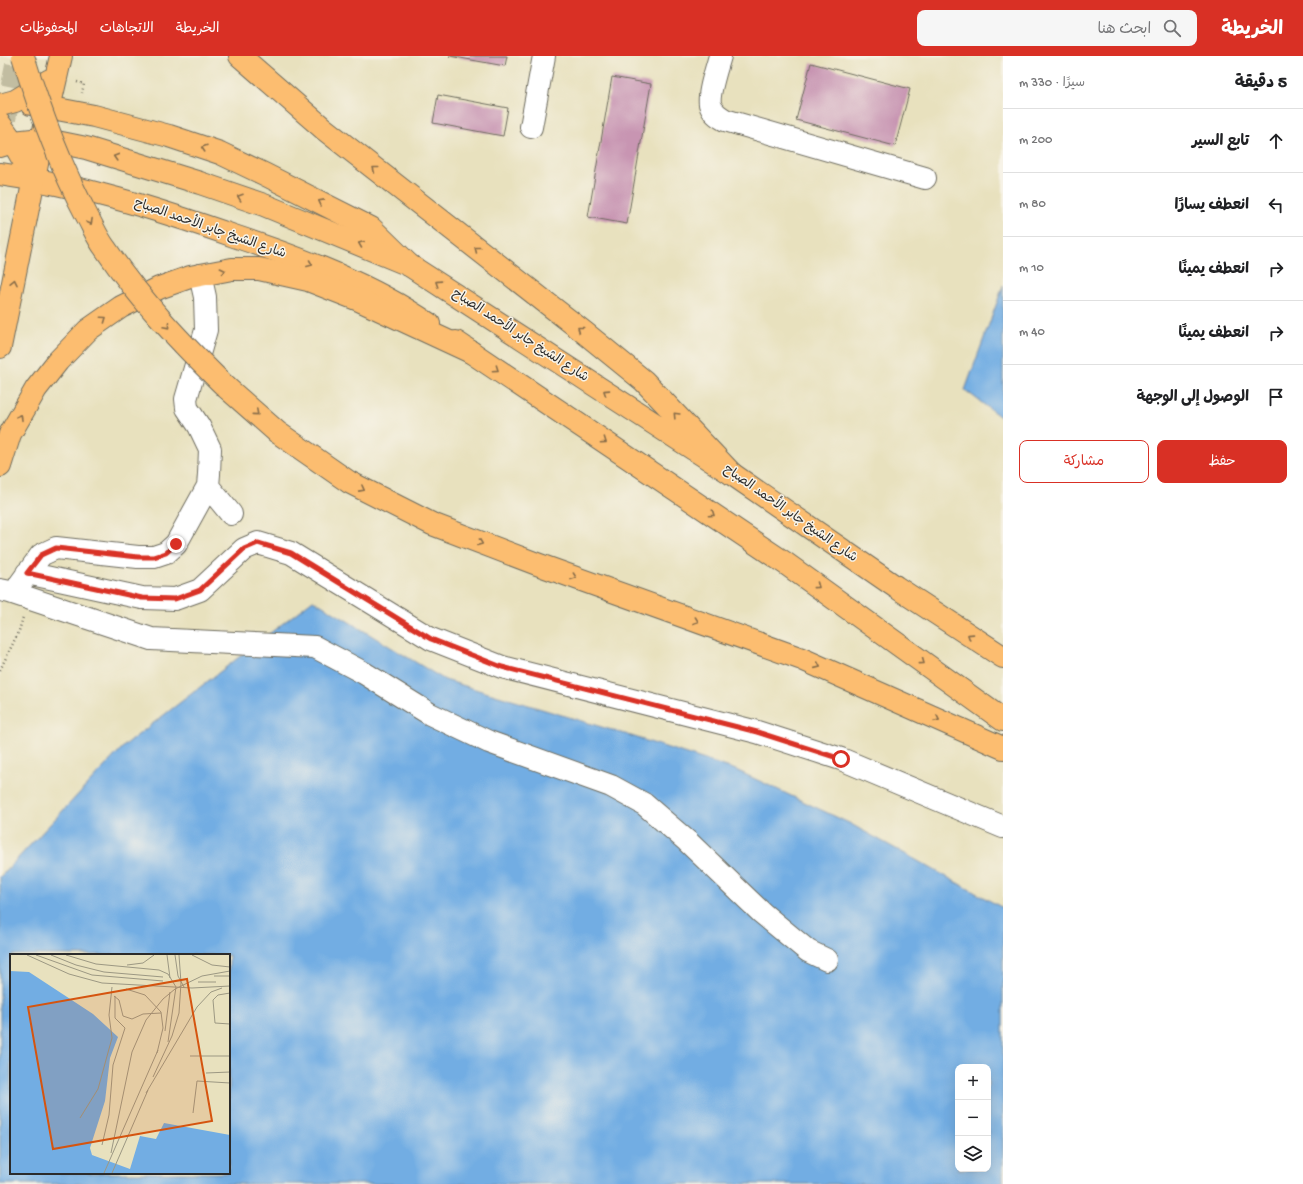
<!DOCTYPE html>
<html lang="ar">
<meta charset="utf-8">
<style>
:root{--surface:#fff;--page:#f6f6f6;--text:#202124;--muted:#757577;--line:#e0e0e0;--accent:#d93025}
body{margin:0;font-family:"Gochi Hand","Playpen Sans Arabic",sans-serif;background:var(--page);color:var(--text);direction:rtl}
.controls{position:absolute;right:12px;bottom:12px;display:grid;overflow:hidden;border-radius:8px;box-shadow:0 4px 16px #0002}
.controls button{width:36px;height:36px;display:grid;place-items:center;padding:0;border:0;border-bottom:1px solid var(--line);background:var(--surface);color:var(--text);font:20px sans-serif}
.stop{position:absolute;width:12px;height:12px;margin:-9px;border:3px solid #d93025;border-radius:50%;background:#fff}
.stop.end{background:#d93025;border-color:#fff;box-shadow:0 1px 4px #0008}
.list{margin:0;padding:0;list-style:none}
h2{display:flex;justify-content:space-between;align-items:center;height:52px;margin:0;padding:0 16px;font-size:17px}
h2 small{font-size:13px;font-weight:400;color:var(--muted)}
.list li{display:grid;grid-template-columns:26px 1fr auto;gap:12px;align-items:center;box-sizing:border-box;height:64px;padding:0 16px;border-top:1px solid var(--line)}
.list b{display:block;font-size:15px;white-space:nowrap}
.list em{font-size:13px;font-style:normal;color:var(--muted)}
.actions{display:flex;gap:8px;padding:12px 16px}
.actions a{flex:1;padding:9px 0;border:1px solid var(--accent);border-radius:8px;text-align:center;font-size:14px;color:var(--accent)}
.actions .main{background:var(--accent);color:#fff}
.icon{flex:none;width:22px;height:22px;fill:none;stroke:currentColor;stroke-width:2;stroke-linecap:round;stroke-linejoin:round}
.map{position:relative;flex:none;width:1003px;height:1128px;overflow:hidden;direction:ltr}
header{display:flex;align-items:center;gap:24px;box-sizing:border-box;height:56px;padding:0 20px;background:var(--accent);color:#fff}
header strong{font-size:19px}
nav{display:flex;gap:22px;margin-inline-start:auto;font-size:14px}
.search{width:280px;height:36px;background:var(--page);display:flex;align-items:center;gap:10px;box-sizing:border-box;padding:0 14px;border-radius:8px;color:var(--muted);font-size:15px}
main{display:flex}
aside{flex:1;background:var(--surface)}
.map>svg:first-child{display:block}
.water{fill:#72ade3;stroke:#4e6c87;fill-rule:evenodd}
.building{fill:#c895b2}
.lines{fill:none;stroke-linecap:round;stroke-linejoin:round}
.highway-tunnel{stroke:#c2bda1;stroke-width:22;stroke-dasharray:22 11;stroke-linecap:butt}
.minor-casing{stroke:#6d6b5e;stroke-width:24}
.major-casing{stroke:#6d6b5e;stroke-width:24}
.highway-casing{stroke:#6d6b5e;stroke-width:24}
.path{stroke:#6d6b5e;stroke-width:2.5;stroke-dasharray:1 3;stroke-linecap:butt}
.minor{stroke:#fff;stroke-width:22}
.major{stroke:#fcbd6f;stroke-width:22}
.highway{stroke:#fcbd6f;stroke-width:22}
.highway-bridge-casing{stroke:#6d6b5e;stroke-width:24;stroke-linecap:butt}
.highway-bridge{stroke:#fcbd6f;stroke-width:22}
.oneway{stroke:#896d4a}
.route{stroke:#d93025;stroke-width:5}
.labels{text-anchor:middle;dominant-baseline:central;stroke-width:3;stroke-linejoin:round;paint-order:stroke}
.street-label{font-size:13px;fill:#2b2b2b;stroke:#f7f3e8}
.inset-road{fill:none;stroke:#9c9883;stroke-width:1}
.view{fill:#d5540f;fill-opacity:0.15;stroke:#d5540f;stroke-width:2}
.inset-edge{fill:none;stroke:#2b2b2b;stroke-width:2}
</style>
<header>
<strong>الخريطة</strong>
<div class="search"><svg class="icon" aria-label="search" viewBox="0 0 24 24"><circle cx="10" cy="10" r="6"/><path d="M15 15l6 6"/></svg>ابحث هنا</div>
<nav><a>الخريطة</a><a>الاتجاهات</a><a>المحفوظات</a></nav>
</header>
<main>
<aside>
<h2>5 دقيقة<small>سيرًا · 330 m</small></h2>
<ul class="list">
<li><svg class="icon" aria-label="ahead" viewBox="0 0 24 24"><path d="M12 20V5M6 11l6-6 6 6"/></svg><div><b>تابع السير</b></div><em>200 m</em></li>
<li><svg class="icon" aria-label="left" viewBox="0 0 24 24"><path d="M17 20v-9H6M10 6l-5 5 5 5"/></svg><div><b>انعطف يسارًا</b></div><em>80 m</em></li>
<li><svg class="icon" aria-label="right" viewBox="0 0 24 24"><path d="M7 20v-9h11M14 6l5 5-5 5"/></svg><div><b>انعطف يمينًا</b></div><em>10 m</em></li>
<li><svg class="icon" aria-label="right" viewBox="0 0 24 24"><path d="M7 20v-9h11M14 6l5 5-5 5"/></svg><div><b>انعطف يمينًا</b></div><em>40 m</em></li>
<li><svg class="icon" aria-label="arrive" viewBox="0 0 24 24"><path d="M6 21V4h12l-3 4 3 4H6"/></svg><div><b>الوصول إلى الوجهة</b></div></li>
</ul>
<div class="actions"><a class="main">حفظ</a><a>مشاركة</a></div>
</aside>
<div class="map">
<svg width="1003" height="1128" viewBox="0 0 1003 1128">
<rect width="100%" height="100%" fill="#f7f3e8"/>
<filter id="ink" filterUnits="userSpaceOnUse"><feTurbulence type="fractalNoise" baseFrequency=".025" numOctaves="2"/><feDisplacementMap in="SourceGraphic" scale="8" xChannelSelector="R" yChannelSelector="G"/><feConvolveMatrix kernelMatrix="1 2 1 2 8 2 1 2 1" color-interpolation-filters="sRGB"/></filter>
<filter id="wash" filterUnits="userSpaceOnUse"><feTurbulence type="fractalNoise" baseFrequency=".012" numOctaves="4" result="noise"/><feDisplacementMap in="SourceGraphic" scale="16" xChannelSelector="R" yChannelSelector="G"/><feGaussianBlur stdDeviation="0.9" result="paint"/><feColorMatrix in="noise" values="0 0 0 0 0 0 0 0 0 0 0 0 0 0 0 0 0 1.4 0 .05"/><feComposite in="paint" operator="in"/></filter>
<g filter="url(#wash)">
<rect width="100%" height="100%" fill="#e8e1be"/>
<path class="water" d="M1003 230V363L965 334Z
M313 544 445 624 625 678 736 714 849 767 1003 852V1128H0V821L125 689ZM11 899H229V1117H11ZM958 1011H988V1113H958Z"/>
<g id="blocks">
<path class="building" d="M449 0H507L505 10Z
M811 7 910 33 895 90 796 64Z
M612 21 651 28 627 168 588 161Z
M438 39 508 52 503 80 433 67Z"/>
</g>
</g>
<g filter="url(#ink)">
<use href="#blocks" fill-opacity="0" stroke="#6d6b5e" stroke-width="1"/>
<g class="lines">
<path class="highway-tunnel" d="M5 63 18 0"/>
<defs>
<path id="minor" d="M720 0C717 11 708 37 710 48 712 56 718 60 725 64L925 122
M531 71 544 0
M208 430 231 458
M27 517 142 542 175 543 200 534 244 493 258 487 291 497 431 583 502 611 757 676 841 703 1003 771
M20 528 41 499 56 492 138 501H154L166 497 176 488 208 430 209 418 210 393 199 370 187 352 186 343 206 274 205 241 200 219
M0 534 10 536 151 583 315 591 364 617 430 658 489 686 611 730 644 748 687 785 762 857 808 895 827 904"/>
<path id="major" d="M31 48 94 60 169 80 220 97 264 118 371 172 409 209 732 418 896 531 1003 601
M0 118C80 129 157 153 234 180 300 202 371 228 429 268
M456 286 785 507 1003 664"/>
<path id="highway" d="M240 0 324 73 585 277 644 325 732 418
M0 49 15 45 50 24
M0 68 13 86 34 123
M0 90 13 86 42 83 86 92 200 127 264 149 409 209
M0 291 42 83 61 0
M227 332 277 376 349 426 432 468 537 508 802 603 1003 692
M0 410 10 378 36 333 58 305 88 274 121 251 159 232 190 221 232 213H259L308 224 359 244 471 296"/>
</defs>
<use href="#minor" class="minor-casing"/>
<use href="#major" class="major-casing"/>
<use href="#highway" class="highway-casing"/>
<path class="path" d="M77 26 84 28 82 37
M0 614 19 575 23 561"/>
<use href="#minor" class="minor"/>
<use href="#major" class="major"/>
<use href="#highway" class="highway"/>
<defs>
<path id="highway-bridge" d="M23 0C40 56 60 109 87 160 93 171 98 183 105 192 140 244 182 288 227 332"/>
</defs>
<use href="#highway-bridge" class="highway-bridge-casing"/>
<use href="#highway-bridge" class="highway-bridge"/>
</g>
<defs><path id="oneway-chevron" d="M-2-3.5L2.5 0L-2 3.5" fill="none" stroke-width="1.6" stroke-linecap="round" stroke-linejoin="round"/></defs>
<g class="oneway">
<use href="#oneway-chevron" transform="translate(204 92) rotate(-162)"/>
<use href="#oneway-chevron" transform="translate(116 101) rotate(-163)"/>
<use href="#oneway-chevron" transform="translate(375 113) rotate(-142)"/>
<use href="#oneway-chevron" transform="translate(240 141) rotate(-161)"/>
<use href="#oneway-chevron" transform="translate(321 146) rotate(-152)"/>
<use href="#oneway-chevron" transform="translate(90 166) rotate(62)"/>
<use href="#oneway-chevron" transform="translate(361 188) rotate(-158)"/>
<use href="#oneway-chevron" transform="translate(477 193) rotate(-142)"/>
<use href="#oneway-chevron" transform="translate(310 208) rotate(22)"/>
<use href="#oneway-chevron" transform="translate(223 215) rotate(-12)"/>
<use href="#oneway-chevron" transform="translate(14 226) rotate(-78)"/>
<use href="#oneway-chevron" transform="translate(438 227) rotate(-147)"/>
<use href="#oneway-chevron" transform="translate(104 263) rotate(-35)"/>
<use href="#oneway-chevron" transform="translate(167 270) rotate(49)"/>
<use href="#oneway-chevron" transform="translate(580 273) rotate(-142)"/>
<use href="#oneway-chevron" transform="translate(496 313) rotate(34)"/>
<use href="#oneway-chevron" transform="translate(606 336) rotate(-147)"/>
<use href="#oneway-chevron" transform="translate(256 357) rotate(41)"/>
<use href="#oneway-chevron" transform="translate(676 359) rotate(-134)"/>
<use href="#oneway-chevron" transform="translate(20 361) rotate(-60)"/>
<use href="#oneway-chevron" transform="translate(604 385) rotate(34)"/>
<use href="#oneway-chevron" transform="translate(362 433) rotate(28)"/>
<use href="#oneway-chevron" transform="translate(712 458) rotate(34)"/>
<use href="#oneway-chevron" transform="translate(480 487) rotate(21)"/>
<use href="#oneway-chevron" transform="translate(574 521) rotate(20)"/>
<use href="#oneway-chevron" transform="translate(817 530) rotate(36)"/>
<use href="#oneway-chevron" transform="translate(696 565) rotate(20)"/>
<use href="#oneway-chevron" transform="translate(970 580) rotate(-147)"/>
<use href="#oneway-chevron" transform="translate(922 606) rotate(36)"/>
<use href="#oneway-chevron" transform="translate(818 610) rotate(24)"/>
<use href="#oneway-chevron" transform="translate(937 663) rotate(24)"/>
</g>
</g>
<g class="lines" filter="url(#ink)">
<path class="route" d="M176 488 166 497 154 501H138L56 492 41 499 27 517 142 542 175 543 200 534 244 493 258 487 291 497 431 583 502 611 757 676 841 703"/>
</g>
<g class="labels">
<g class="street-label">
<text transform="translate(210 173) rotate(19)">شارع الشيخ جابر الأحمد الصباح</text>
<text transform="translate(520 280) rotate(33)">شارع الشيخ جابر الأحمد الصباح</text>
<text transform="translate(790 458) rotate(35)">شارع الشيخ جابر الأحمد الصباح</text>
</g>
</g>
<g transform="translate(10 898)">
<rect width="220" height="220" fill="#e8e1be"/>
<path d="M0 17 19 18 83 60 108 83 100 104 95 147 80 194 82 201 120 215 130 182 146 185 154 169 220 181V219H0Z" fill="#72ade3"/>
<path class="inset-road" d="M17 1 59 20 92 29 182 34 220 32M26 1 82 21 153 27M41 1 66 11 94 18 153 23M56 1 86 10 149 16 158 20 166 33 158 88M157 1 160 24M165 1 168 22 174 33M182 1 202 11 220 13M117 11 133 9 144 1M204 22H220M188 28H206M116 35 135 41 151 58 153 74 147 99M220 39 208 41 203 46 205 69 220 70M104 42 109 46 113 62 122 65 133 60 151 59M155 77 160 38M180 102H220M196 119 220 118M143 123 162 82 169 59 171 29 169 1M136 139 187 53 201 38 212 34M183 159 187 127 220 129M70 164 88 135 102 84 99 61 102 33M92 191 99 161 103 111 115 74 105 64V42M101 199 122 98 136 66 153 45 165 35 192 22 220 17M94 219 148 96M102 219 138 136"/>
<path class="view" d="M177 25 202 167 43 195 18 53Z"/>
<rect width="220" height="220" class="inset-edge"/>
</g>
</svg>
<div class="controls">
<button>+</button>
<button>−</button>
<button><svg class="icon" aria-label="layers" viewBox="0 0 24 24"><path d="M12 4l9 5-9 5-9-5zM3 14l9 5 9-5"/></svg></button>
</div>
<div class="stop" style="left:841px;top:703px"></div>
<div class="stop end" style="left:176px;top:488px"></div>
</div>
</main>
